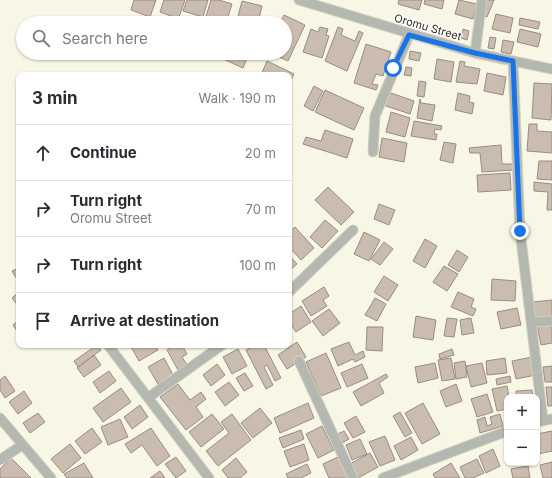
<!DOCTYPE html>
<meta charset="utf-8">
<style>
:root{--surface:#fff;--page:#f2f2f3;--text:#2b2b33;--muted:#7c7c81;--line:#e1e1e2}
body{margin:0;font-family:Inter,sans-serif;background:var(--page);color:var(--text)}
.controls{position:absolute;right:12px;bottom:12px;display:grid;overflow:hidden;border-radius:8px;box-shadow:0 1px 3px #0004}
.controls button{width:36px;height:36px;display:grid;place-items:center;padding:0;border:0;border-bottom:1px solid var(--line);background:var(--surface);color:var(--text);font:20px sans-serif}
.stop{position:absolute;width:12px;height:12px;margin:-9px;border:3px solid #1a73e8;border-radius:50%;background:#fff}
.stop.end{background:#1a73e8;border-color:#fff;box-shadow:0 1px 4px #0008}
.list{margin:0;padding:0;list-style:none}
h2{display:flex;justify-content:space-between;align-items:center;height:52px;margin:0;padding:0 16px;font-size:17px}
h2 small{font-size:13px;font-weight:400;color:var(--muted)}
.list li{display:grid;grid-template-columns:26px 1fr auto;gap:12px;align-items:center;box-sizing:border-box;height:56px;padding:0 16px;border-top:1px solid var(--line)}
.list b{display:block;font-size:15px;white-space:nowrap}
.list p{margin:0;font-size:13px;white-space:nowrap;color:var(--muted)}
.list em{font-size:13px;font-style:normal;color:var(--muted)}
.icon{flex:none;width:22px;height:22px;fill:none;stroke:currentColor;stroke-width:2;stroke-linecap:round;stroke-linejoin:round}
.map{position:relative;flex:none;width:552px;height:478px;overflow:hidden}
.search{position:absolute;background:var(--surface);box-shadow:0 1px 3px #0004;left:16px;top:16px;width:276px;height:44px;display:flex;align-items:center;gap:10px;box-sizing:border-box;padding:0 14px;border-radius:22px;color:var(--muted);font-size:15px}
.panel{position:absolute;background:var(--surface);box-shadow:0 1px 3px #0004;left:16px;top:72px;width:276px;height:276px;border-radius:8px}
.map>svg:first-child{display:block}
.building{fill:#cabdaf;stroke:#998d80}
.lines{fill:none;stroke-linecap:round;stroke-linejoin:round}
.minor-casing{stroke:#d3d1c1;stroke-width:11}
.minor{stroke:#b4b8b1;stroke-width:9}
.route{stroke:#1a73e8;stroke-width:5}
.labels{text-anchor:middle;dominant-baseline:central;stroke-width:3;stroke-linejoin:round;paint-order:stroke}
.street-label{font-size:11px;fill:#2b2b24;stroke:#fff}
</style>
<div class="map">
<svg width="552" height="478" viewBox="0 0 552 478">
<rect width="100%" height="100%" fill="#f8f6e4"/>
<path class="building" d="M134 0H156L150 17 131 10Z
M164 0H185L177 23H172L174 17 160 12Z
M187 0H208L203 17 183 11Z
M211 0H219L232 4 226 23H204Z
M399 0H422L419 10 398 4Z
M425 0H444L442 9 424 4Z
M459 0 477 4 473 19 455 14Z
M486 0H494L487 17 480 14Z
M242 1 262 6 258 23 237 20Z
M496 14 513 18 510 33 492 29Z
M284 15 305 25 288 61 270 53H285V23H280Z
M520 18 540 22 538 29 519 25Z
M320 27 328 29 326 35 329 36 322 58 303 52 311 29 318 32Z
M338 27 343 29 341 35 355 41 359 31 363 33 347 71 325 61Z
M463 29 469 31 467 40 461 38Z
M520 29 541 34 538 47 517 42Z
M490 37 496 38 494 49 488 48Z
M503 40 514 42 511 54 501 52Z
M366 44 391 52 383 76 376 74 372 84 378 85 376 90 354 83Z
M410 51 421 53 419 61 409 59Z
M220 53H249L243 68 219 57Z
M437 59 454 62 451 82 434 79Z
M267 61 294 74 289 85V75H261Z
M460 61 465 62 464 66 480 69 477 84 456 82Z
M406 67 412 68 411 76 404 75Z
M487 73 506 77 503 95 484 91Z
M419 81 426 82 424 97 417 96Z
M534 83 552 84 551 120 532 118Z
M314 86 323 91 313 111 304 106Z
M325 90 364 108 354 130 315 112Z
M388 92 414 101 410 114 383 105Z
M458 93 470 96 469 102 474 103 472 114 455 110Z
M420 99 421 103 435 105 432 121 417 118Z
M391 112 410 118 405 137 386 132Z
M414 121 442 126 441 130 435 129 434 134H437L436 140 411 136Z
M529 124H537V131L552 132V153L527 151Z
M325 130 353 139 347 158 303 144 306 137 321 141Z
M382 138 407 143 404 162 379 157Z
M444 142 456 144 453 163 440 160Z
M501 145 502 164H514V170L482 172 480 153H470L469 148Z
M539 161H552V180L537 179Z
M510 173 511 190 478 192 477 175Z
M534 182 552 184V210H547L548 192 534 191Z
M328 187 354 212 341 225 315 200Z
M379 204 395 210 389 225 374 219Z
M325 220 338 231 322 248 310 237Z
M295 227 314 248 301 260 289 247V232Z
M364 232 380 240 369 261 354 254Z
M425 239 437 246 425 268 413 261Z
M384 242 393 249 380 265 371 259Z
M457 250 468 257 459 272 448 265Z
M289 255 297 264 289 271Z
M444 266 458 274 447 291 433 282Z
M19 268V280L18 281 12 271Z
M384 276 398 285 388 301 374 292Z
M492 279 516 281 515 301 491 300Z
M324 287 329 296 323 300 327 306 311 316 302 301Z
M19 292V307L12 298Z
M458 292 474 299 471 307 476 309 473 316 451 307Z
M375 298 386 304 377 321 365 315Z
M552 300V318L535 320 533 302Z
M301 306 311 322 296 332 289 321V314Z
M517 308 521 325 501 329 497 312Z
M329 309 340 323 323 336 312 321Z
M416 316 436 320 433 340 413 337Z
M447 318 457 319 454 337 444 336Z
M471 318 474 333 462 335 460 320Z
M19 320V334L13 325Z
M552 323V343L541 345 537 326Z
M367 327H383L382 351 366 350Z
M297 342 306 357 287 369 278 355Z
M349 342 355 355 363 351 365 357 355 362 353 359 338 366 331 349Z
M97 345 101 350 78 367 74 361Z
M130 345H155L158 350 139 361Z
M175 345H182L187 354 182 357 187 365 178 370 167 350Z
M255 345H264L281 378 275 381 267 365 264 367 273 385 266 389 246 350Z
M238 349 247 366 232 374 223 357Z
M452 349 454 355 440 359 439 354Z
M326 353 341 388 321 396 306 362Z
M94 355 101 365 84 377 77 368Z
M532 357 536 375 516 379 512 361Z
M164 358 173 375 158 384 148 367Z
M451 358 455 379 442 381 438 360Z
M505 358 507 373 487 375 486 361Z
M465 361 467 377 456 379 454 363Z
M435 363 438 378 418 383 415 367Z
M482 363 487 383 471 387 466 366Z
M217 364 225 375 211 386 203 375Z
M362 364 368 378 347 387 341 373Z
M552 366V382H545L543 367Z
M109 371 116 381 100 393 93 382Z
M245 373 253 386 244 391 236 378Z
M386 374 388 377 379 383 384 393 361 406 353 392Z
M5 376 15 391 5 398 0 390V380Z
M510 376 511 382 497 385 496 379Z
M229 382 239 395 225 406 215 392Z
M178 384 190 400 201 392 206 399 196 407 203 417 186 430 160 397Z
M456 384 462 401 446 407 440 391Z
M507 386 509 397H507V409L497 411 492 389Z
M546 387H552V406H548Z
M121 388 131 402 103 422 93 408Z
M532 390 533 397H516V391Z
M24 391 32 403 18 414 9 402Z
M487 394 493 412 477 417 471 399Z
M308 403 314 418 280 433 274 418Z
M423 403 440 434 422 444 405 413Z
M140 405 148 417 132 429 124 417Z
M260 408 272 423 253 438 241 423Z
M400 412 412 433 405 437 393 416Z
M38 413 45 422 30 433 23 423Z
M212 414 224 429 201 447 189 432Z
M232 414 251 440 218 466 206 451 229 433 221 422Z
M500 414 503 426 480 433 477 420 485 417 487 426 492 424 490 417Z
M356 416 365 432 353 438 344 423Z
M120 419 128 437 108 445 101 427Z
M322 426 334 450 318 458 306 434Z
M92 428 102 442 85 454 75 441Z
M151 428 170 456 157 466 142 445 131 453 125 444Z
M301 430 304 439 283 448 279 438Z
M344 431 349 439 342 443 338 434Z
M552 431V451L538 454 537 434Z
M385 436 395 460 380 466 369 442Z
M411 437 418 450 401 460 394 446Z
M360 439 367 454 352 460 346 445Z
M70 444 81 458 63 473 51 459Z
M304 444 309 460 290 467 284 451Z
M493 449 500 466 486 473 479 456Z
M370 453 378 467 358 478 350 464Z
M340 456 351 478H329L323 464Z
M176 457 186 471 176 478 165 464Z
M11 458 31 478H0V469Z
M236 458 247 472 240 478H228L222 470Z
M477 459 484 473 473 478H465L460 467Z
M552 462V478H543L540 465Z
M84 463 93 478H67L64 474Z
M451 463 460 478H435L433 474Z
M307 464 311 473 301 478H288L286 474Z
M528 466 530 478H513L511 469Z
M160 471 165 478H150Z"/>
<g class="lines">
<defs>
<path id="minor" d="M299 0 475 53 552 69
M475 53 482 0
M513 61 520 231 543 420
M373 152 375 116 409 35
M289 292 353 230
M531 322 552 321
M108 345 209 478
M299 361 353 478
M149 397 222 345
M0 418 51 478
M537 422 552 419
M0 460 22 445
M383 478 507 431"/>
</defs>
<use href="#minor" class="minor-casing"/>
<use href="#minor" class="minor"/>
</g>
<g class="lines">
<path class="route" d="M393 68 409 35 475 53 513 61 520 231"/>
</g>
<g class="labels">
<g class="street-label">
<text transform="translate(428 27) rotate(16)">Oromu Street</text>
</g>
</g>
</svg>
<div class="controls">
<button>+</button>
<button>−</button>
</div>
<div class="stop" style="left:393px;top:68px"></div>
<div class="stop end" style="left:520px;top:231px"></div>
<div class="search"><svg class="icon" aria-label="search" viewBox="0 0 24 24"><circle cx="10" cy="10" r="6"/><path d="M15 15l6 6"/></svg>Search here</div>
<section class="panel">
<h2>3 min<small>Walk · 190 m</small></h2>
<ul class="list">
<li><svg class="icon" aria-label="ahead" viewBox="0 0 24 24"><path d="M12 20V5M6 11l6-6 6 6"/></svg><div><b>Continue</b></div><em>20 m</em></li>
<li><svg class="icon" aria-label="right" viewBox="0 0 24 24"><path d="M7 20v-9h11M14 6l5 5-5 5"/></svg><div><b>Turn right</b><p>Oromu Street</p></div><em>70 m</em></li>
<li><svg class="icon" aria-label="right" viewBox="0 0 24 24"><path d="M7 20v-9h11M14 6l5 5-5 5"/></svg><div><b>Turn right</b></div><em>100 m</em></li>
<li><svg class="icon" aria-label="arrive" viewBox="0 0 24 24"><path d="M6 21V4h12l-3 4 3 4H6"/></svg><div><b>Arrive at destination</b></div></li>
</ul>
</section>
</div>
